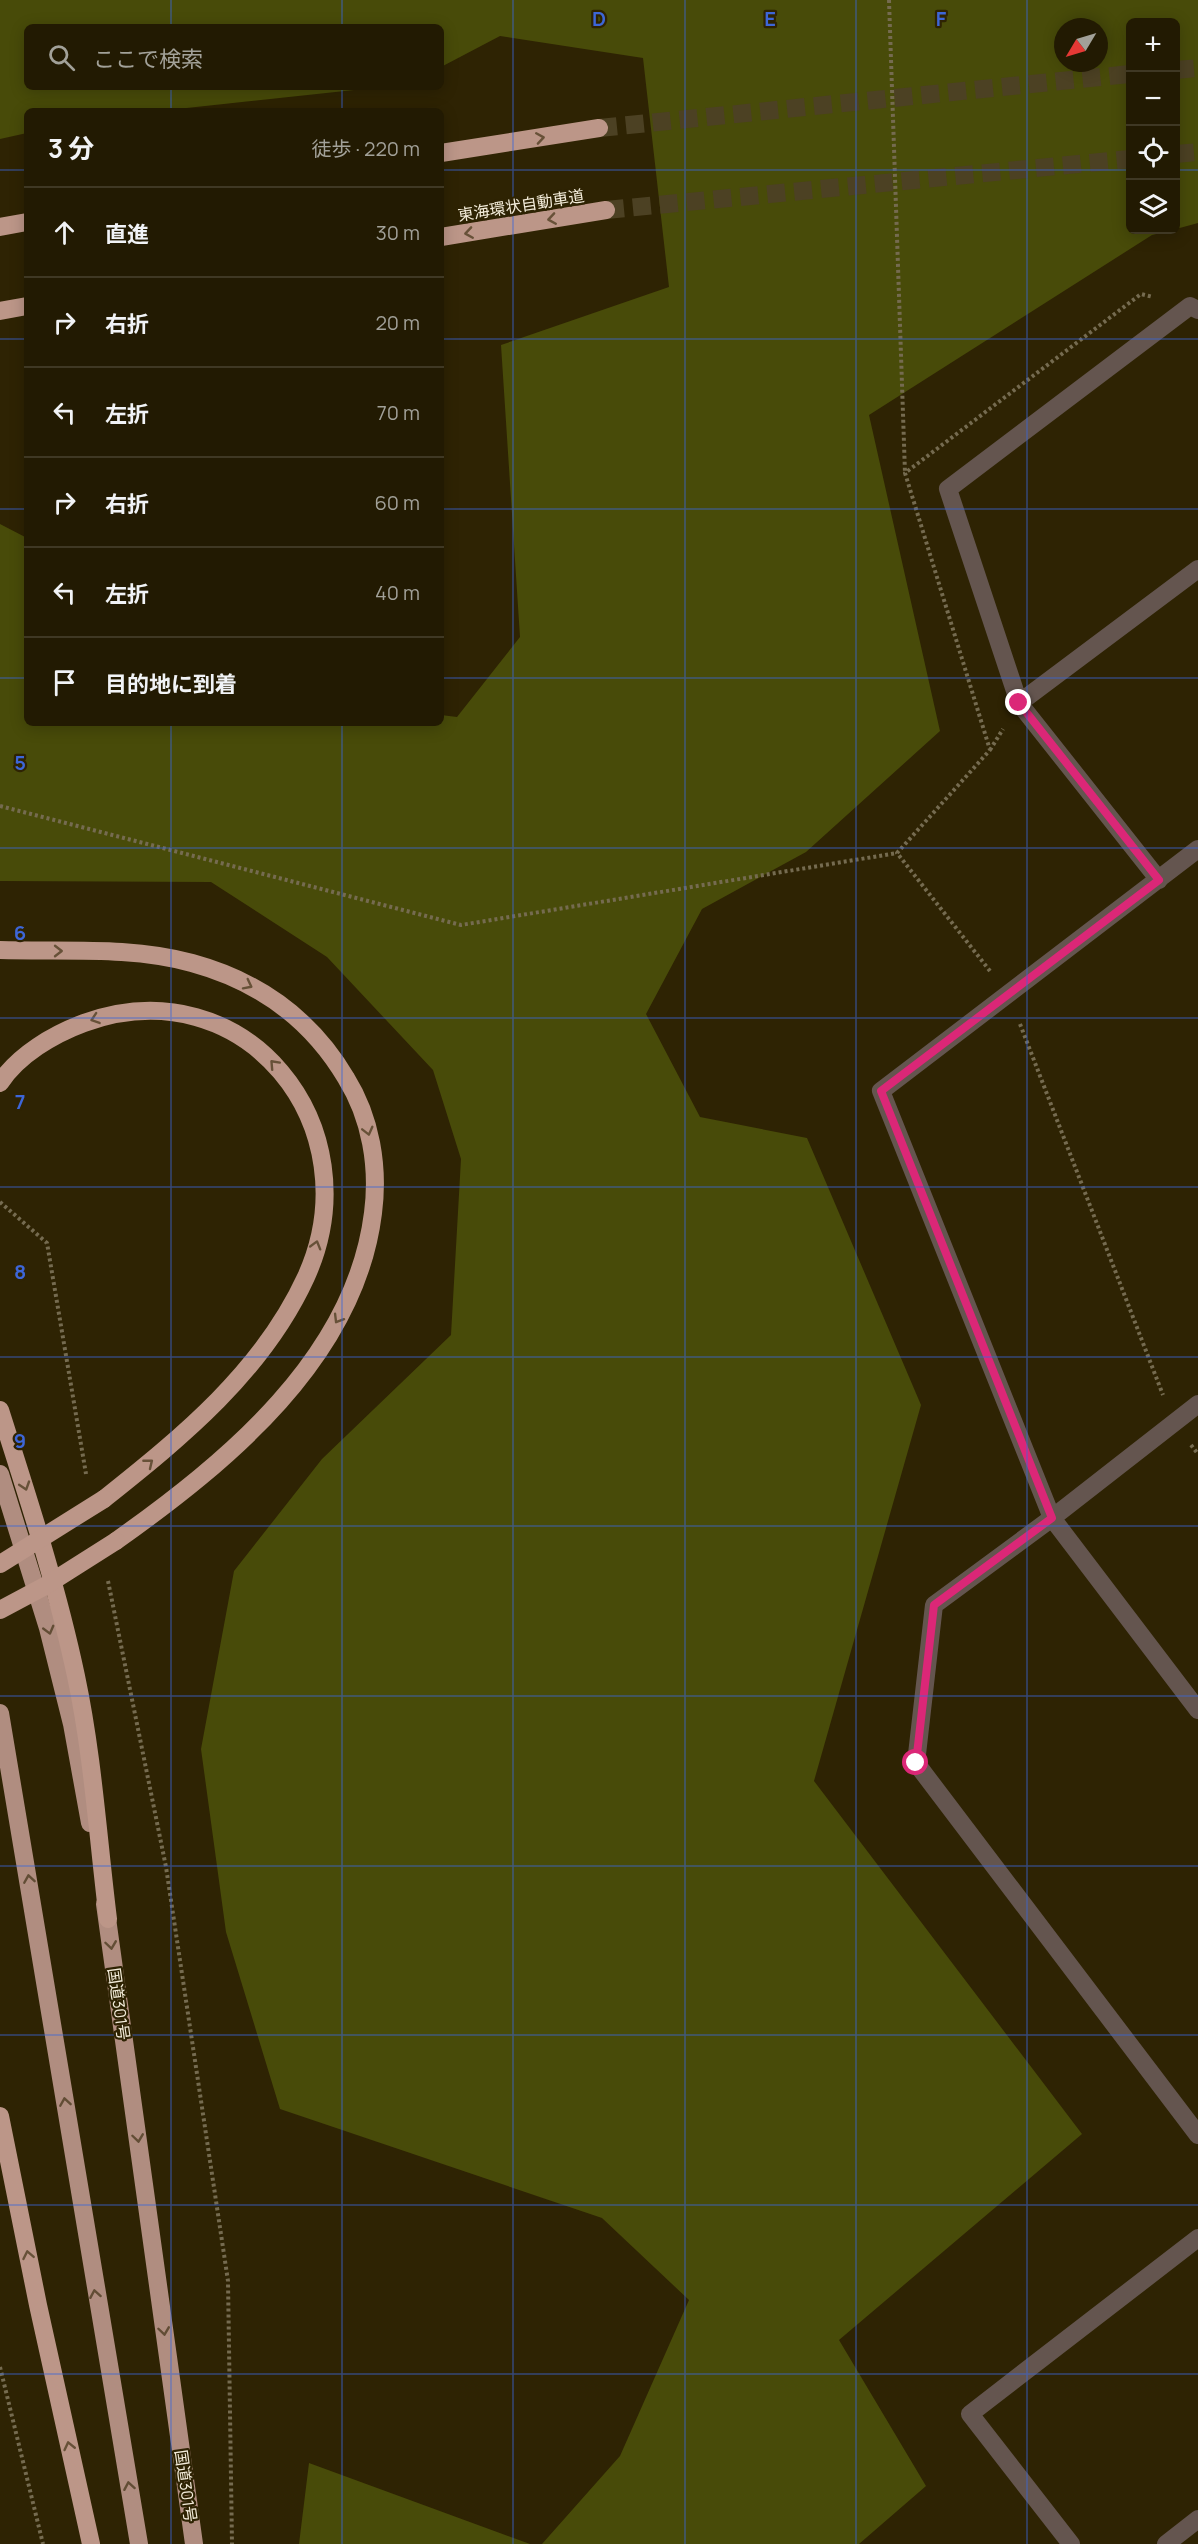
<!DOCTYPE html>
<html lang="ja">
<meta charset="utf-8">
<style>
:root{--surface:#221a02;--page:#2a230c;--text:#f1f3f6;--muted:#a2a199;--line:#3f3824}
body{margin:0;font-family:Manrope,"Noto Sans JP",sans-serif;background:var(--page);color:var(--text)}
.controls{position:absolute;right:18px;top:18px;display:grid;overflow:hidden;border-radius:9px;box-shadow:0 3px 15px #0003}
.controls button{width:54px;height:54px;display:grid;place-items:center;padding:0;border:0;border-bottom:2px solid var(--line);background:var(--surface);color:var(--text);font:30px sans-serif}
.compass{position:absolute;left:1054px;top:18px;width:54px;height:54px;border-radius:50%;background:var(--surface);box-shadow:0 3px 15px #0003;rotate:232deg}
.stop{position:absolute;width:18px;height:18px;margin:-14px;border:4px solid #db2777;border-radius:50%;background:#fff}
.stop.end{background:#db2777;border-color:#fff;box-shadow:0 2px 6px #0008}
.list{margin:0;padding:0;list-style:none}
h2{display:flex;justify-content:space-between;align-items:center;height:78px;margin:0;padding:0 24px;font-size:26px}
h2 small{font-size:20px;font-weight:400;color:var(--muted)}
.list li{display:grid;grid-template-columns:39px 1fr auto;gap:18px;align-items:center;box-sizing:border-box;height:90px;padding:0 24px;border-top:2px solid var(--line)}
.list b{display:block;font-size:22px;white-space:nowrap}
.list em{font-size:20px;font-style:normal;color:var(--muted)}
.icon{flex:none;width:33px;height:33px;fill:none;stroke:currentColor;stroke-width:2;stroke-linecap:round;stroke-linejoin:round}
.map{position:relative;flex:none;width:1198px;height:2544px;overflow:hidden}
.search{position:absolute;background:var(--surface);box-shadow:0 3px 15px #0003;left:24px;top:24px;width:420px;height:66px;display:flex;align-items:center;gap:15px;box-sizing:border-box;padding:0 21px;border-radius:9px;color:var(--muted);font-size:22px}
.panel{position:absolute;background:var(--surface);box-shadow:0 3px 15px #0003;left:24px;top:108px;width:420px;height:618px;border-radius:9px}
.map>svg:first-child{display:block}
.green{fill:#484b09;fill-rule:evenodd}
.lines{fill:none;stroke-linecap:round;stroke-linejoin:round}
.motorway-tunnel{stroke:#4c4123;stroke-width:18;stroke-dasharray:18 9;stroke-linecap:butt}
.path{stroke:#756b50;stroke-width:4;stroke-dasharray:3 3;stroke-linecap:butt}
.minor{stroke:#64554f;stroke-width:18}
.trunk{stroke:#b08d80;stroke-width:18}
.motorway{stroke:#bc9688;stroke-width:18}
.motorway-bridge{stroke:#bc9688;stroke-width:18}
.oneway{stroke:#675138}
.oneway2{stroke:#624d35}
.route{stroke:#db2777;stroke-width:8}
.grid{fill:none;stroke:#3d66d8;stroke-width:1.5;stroke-opacity:0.55}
.labels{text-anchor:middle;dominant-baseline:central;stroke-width:4.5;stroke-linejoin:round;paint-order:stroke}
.street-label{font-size:16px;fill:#f3ecda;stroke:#2e2303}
.grid-label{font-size:20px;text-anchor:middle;font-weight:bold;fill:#3d66d8;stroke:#2e2303;stroke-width:4.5;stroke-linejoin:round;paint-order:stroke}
</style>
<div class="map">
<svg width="1198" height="2544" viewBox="0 0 1198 2544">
<rect width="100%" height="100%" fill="#2e2303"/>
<path class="green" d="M0 0H1198V223L1176 229V22H1130V230H1174L1152 235 869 415 940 731 806 852 702 909 646 1014 700 1117 807 1138 921 1405 814 1781 1082 2134 839 2340 926 2486 859 2544H542L620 2456 689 2300 602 2218 280 2109 226 1932 201 1749 234 1571 322 1459 451 1335 461 1159 433 1070 327 957 211 882 0 881V524L27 538V723H441V715L457 717 520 637 501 345 669 287 643 58 500 36 441 67V27H27V87H382L159 111H27V133L0 139ZM1063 27H1099V63H1063Z
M309 2463 530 2544H299Z"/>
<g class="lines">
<path class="motorway-tunnel" d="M1176 70 1198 68
M599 128 1130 74
M1176 154 1198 152
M606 210 1130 159"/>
<path class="path" d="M889 0 905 473
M990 750 1003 729
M0 806 461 925 897 853
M990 971 897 853 990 750 905 473 1141 294 1153 297
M1020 1024 1163 1395
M0 1202 47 1243 86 1474
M1191 1445 1198 1454
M108 1581 166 1867 228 2281 232 2544
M0 2367 43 2544"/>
<path class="minor" d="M1019 703 1198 569
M1198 849 881 1091 1052 1518 1198 1710
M1159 880 1019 703 948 489 1190 306 1198 310
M1198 1404 1052 1518 934 1605 916 1763 1198 2135
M1071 2544 970 2414 1198 2238
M1166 2544 1198 2519"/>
<path class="trunk" d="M0 1474 48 1628 72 1724 90 1823
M0 1713 139 2544
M105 1904 194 2544"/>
<path class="motorway" d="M441 153 599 128
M0 227 27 222
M441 237 606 210
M0 311 27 306
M0 950C63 952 131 946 192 963 258 981 311 1019 346 1078 371 1118 379 1167 373 1213 355 1358 227 1462 116 1541
M0 1083C18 1055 54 1034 84 1023 245 965 374 1127 306 1277 263 1371 182 1437 104 1499
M0 1410C28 1498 57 1586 76 1676 93 1756 98 1839 108 1919
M0 2116 38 2305 91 2544"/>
<path class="motorway-bridge" d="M0 1564 104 1499
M0 1610 45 1586 116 1541"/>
</g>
<defs><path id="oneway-chevron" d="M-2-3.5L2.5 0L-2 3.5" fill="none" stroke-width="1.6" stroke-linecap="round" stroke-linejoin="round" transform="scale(1.5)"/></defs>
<g class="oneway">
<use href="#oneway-chevron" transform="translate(540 138) rotate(-9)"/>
<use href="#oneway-chevron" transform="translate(552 219) rotate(171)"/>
<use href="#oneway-chevron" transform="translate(469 233) rotate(171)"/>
<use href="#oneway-chevron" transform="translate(58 951)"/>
<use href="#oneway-chevron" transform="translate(248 985) rotate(27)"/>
<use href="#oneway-chevron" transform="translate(95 1019) rotate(161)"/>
<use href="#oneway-chevron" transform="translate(274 1064) rotate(-133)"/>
<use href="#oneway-chevron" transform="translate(368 1131) rotate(76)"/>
<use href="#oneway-chevron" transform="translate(316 1245) rotate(-74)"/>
<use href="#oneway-chevron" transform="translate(338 1319) rotate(121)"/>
<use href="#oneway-chevron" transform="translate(149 1463) rotate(-39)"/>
<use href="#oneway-chevron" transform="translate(25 1486) rotate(72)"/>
<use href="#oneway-chevron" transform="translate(28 2255) rotate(-101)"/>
<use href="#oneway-chevron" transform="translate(69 2446) rotate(-103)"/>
</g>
<g class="oneway2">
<use href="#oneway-chevron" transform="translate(49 1630) rotate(75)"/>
<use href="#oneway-chevron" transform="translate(29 1879) rotate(-99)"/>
<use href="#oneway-chevron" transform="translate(111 1945) rotate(82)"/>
<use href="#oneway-chevron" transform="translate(65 2102) rotate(-99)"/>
<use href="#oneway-chevron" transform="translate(138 2138) rotate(82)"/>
<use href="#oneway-chevron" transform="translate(95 2294) rotate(-100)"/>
<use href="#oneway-chevron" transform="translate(164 2331) rotate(82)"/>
<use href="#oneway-chevron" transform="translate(129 2486) rotate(-100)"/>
</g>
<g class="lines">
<path class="route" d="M916 1763 934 1605 1052 1518 881 1091 1159 880 1019 703"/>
</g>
<path class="grid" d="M171 0V27M342 0V27M513 0V2544M685 0V2544M856 0V2544M1027 0V2544M171 87V111M342 87V111M0 170H27M441 170H1130M1176 170H1198M0 339H27M441 339H1198M0 509H27M441 509H1198M0 678H27M441 678H1198M171 723V2544M342 723V2544M0 848H1198M0 1018H1198M0 1187H1198M0 1357H1198M0 1526H1198M0 1696H1198M0 1866H1198M0 2035H1198M0 2205H1198M0 2374H1198"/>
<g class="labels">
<g class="street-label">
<text transform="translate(521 205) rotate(-9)">東海環状自動車道</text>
<text transform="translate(119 2004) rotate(82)">国道301号</text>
<text transform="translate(186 2486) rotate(82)">国道301号</text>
</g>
</g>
<g class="grid-label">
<text x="599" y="26">D</text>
<text x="770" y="26">E</text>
<text x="941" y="26">F</text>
<text x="20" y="770">5</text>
<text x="20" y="940">6</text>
<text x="20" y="1109">7</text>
<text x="20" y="1279">8</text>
<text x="20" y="1448">9</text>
</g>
</svg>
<div class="controls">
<button>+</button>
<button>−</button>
<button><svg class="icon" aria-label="locate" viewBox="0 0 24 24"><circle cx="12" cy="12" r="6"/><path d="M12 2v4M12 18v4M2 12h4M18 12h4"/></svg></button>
<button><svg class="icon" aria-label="layers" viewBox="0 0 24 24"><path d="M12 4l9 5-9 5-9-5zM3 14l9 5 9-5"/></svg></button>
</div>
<svg class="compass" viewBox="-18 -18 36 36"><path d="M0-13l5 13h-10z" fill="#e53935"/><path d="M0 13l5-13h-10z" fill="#a2a199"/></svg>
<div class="stop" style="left:916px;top:1763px"></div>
<div class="stop end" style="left:1019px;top:703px"></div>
<div class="search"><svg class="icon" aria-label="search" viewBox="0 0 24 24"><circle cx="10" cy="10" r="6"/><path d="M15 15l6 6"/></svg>ここで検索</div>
<section class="panel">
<h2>3 分<small>徒歩 · 220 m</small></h2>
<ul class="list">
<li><svg class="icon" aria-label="ahead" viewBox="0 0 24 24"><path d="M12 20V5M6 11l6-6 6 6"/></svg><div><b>直進</b></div><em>30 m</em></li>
<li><svg class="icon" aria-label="right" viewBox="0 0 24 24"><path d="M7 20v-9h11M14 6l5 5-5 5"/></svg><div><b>右折</b></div><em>20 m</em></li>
<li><svg class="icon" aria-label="left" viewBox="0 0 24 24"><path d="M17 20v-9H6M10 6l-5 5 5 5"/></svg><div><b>左折</b></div><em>70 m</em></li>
<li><svg class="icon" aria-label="right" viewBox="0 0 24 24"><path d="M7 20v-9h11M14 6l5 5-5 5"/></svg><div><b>右折</b></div><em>60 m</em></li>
<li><svg class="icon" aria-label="left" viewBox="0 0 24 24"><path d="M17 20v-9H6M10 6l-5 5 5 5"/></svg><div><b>左折</b></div><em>40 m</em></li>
<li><svg class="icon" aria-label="arrive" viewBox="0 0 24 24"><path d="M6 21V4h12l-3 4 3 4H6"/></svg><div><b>目的地に到着</b></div></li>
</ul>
</section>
</div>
